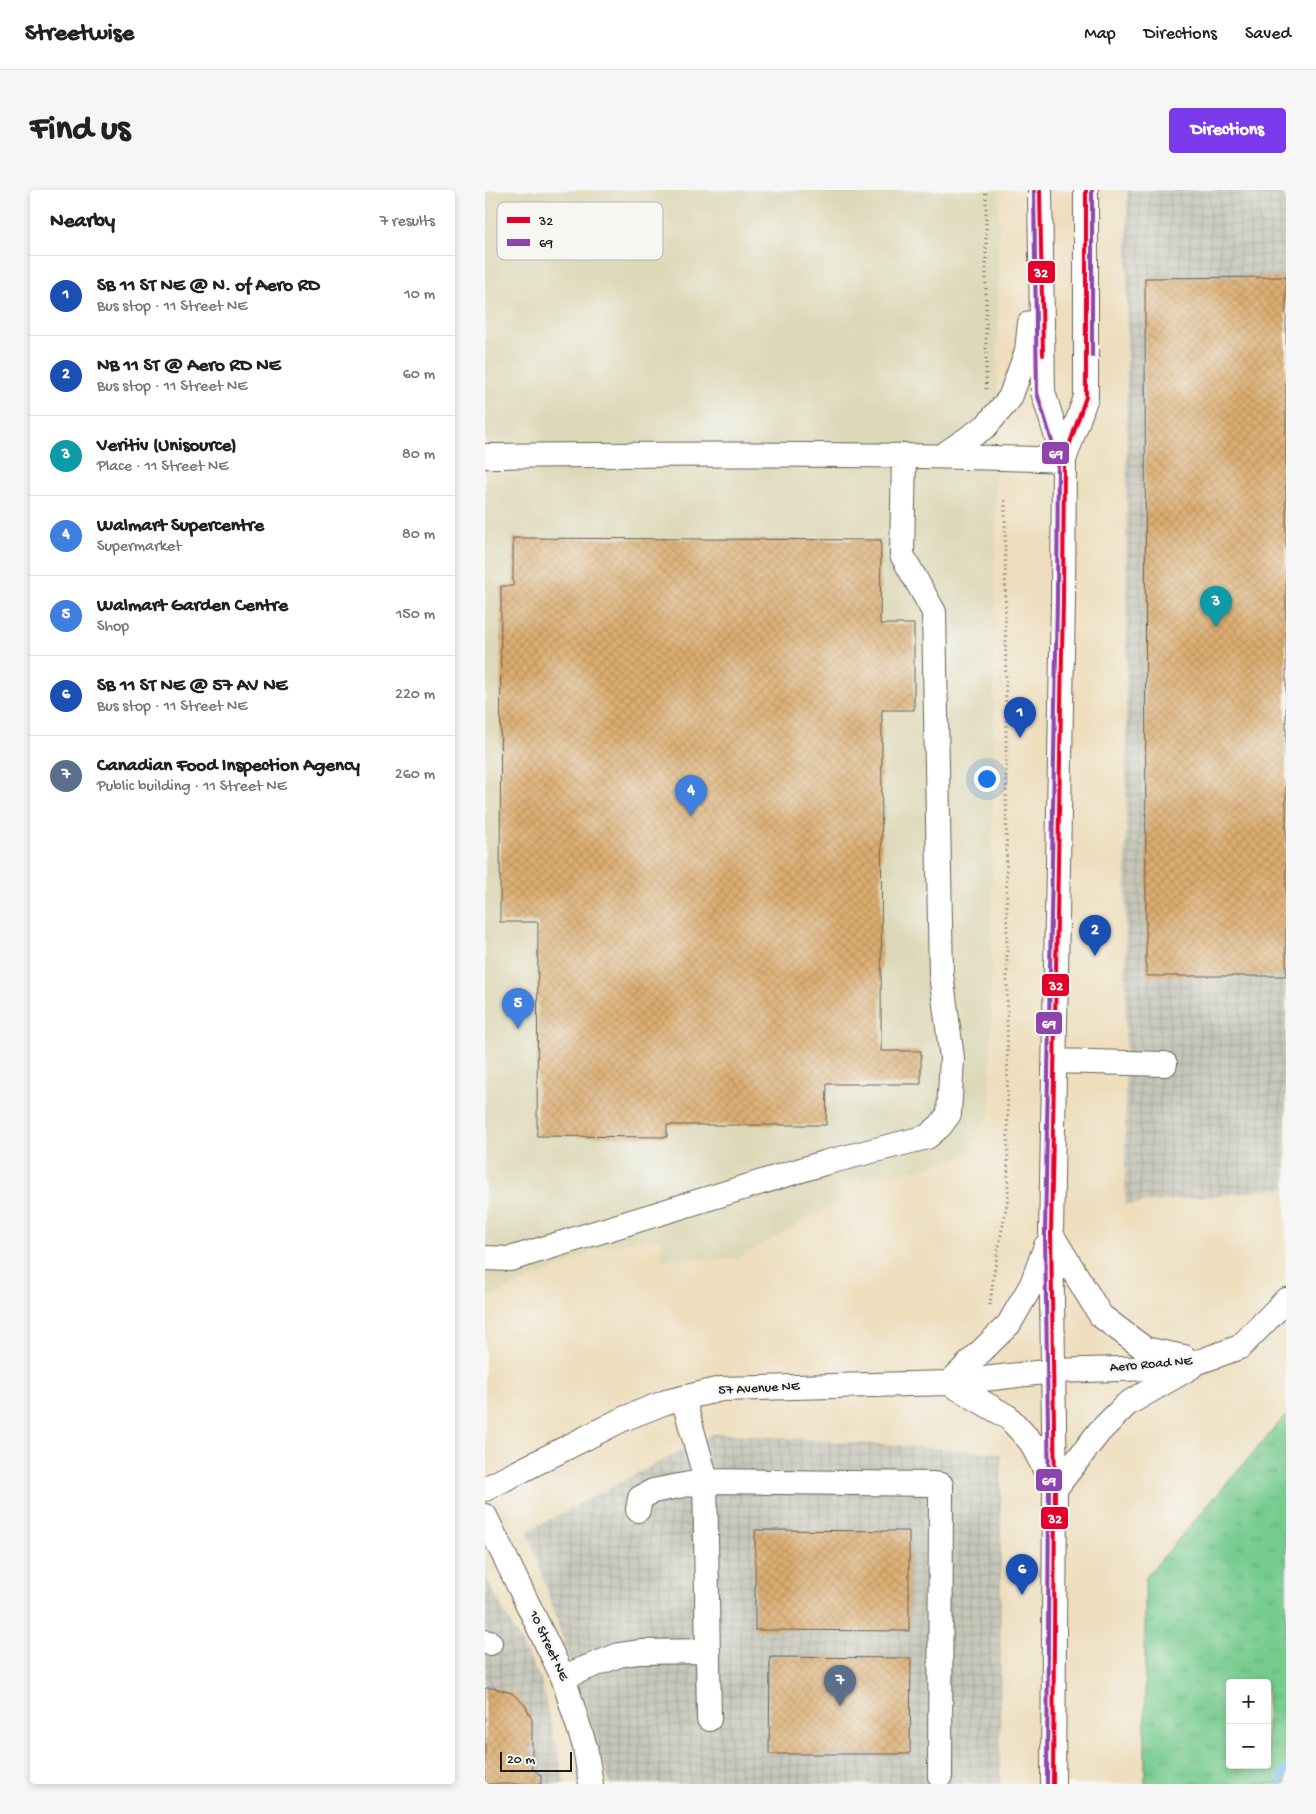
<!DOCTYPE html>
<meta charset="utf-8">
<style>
:root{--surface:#fff;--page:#f6f6f6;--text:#202124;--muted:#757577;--line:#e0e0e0;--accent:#7c3aed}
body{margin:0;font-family:"Gochi Hand",sans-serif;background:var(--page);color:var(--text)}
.controls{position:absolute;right:15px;bottom:15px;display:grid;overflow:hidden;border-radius:5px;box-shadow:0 2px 8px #0003}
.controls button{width:45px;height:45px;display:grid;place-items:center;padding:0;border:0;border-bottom:1px solid var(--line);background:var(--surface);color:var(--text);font:25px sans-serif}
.scale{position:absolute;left:15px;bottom:12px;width:72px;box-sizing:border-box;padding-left:5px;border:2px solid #1c1c1c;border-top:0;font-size:14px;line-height:18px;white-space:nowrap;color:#1c1c1c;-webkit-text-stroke:4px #f6f6f2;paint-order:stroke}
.you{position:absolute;left:501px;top:588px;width:18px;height:18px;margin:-12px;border:4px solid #fff;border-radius:50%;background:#1a73e8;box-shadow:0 0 0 8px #1a73e833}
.badge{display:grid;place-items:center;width:32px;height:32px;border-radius:50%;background:var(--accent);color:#fff;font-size:16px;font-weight:700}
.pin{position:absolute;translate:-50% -41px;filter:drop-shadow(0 1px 2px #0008)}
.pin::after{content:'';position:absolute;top:26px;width:18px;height:15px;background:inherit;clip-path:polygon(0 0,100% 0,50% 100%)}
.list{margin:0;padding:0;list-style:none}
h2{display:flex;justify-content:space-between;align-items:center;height:65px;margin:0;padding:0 20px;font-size:21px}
h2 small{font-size:16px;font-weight:400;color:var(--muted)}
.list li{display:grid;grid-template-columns:32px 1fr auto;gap:15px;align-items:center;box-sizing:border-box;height:80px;padding:0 20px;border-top:1px solid var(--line)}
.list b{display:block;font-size:19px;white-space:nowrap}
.list p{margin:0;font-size:16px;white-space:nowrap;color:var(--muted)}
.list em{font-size:16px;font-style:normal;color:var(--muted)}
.map{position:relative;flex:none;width:801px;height:1594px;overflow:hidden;border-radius:5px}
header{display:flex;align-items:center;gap:30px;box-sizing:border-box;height:70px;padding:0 25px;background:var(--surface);border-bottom:1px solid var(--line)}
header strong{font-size:24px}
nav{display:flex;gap:28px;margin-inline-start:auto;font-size:18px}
.intro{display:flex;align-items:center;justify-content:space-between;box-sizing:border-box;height:120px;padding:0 30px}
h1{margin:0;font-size:35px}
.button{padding:12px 22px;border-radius:5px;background:var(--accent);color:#fff;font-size:18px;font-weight:700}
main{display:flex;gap:30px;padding:0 30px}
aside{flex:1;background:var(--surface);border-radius:5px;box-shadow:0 2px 8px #0003}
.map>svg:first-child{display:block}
.built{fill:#ddd8b7}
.industrial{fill:url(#industrial-grid)}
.grass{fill:url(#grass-tufts);stroke:#497455;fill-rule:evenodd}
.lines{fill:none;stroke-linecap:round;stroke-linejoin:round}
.stream{stroke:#71b3e5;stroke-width:8}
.building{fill:url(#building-cross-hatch)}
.minor-casing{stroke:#666054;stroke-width:26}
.path{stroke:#666054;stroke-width:3;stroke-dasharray:1 4;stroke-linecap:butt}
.minor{stroke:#fff;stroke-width:24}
.bus-1-casing{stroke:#f6f6f2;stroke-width:8}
.bus-2-casing{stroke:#f6f6f2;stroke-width:8}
.bus-1{stroke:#e4002b;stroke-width:4}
.bus-2{stroke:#8e44ad;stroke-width:4}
.labels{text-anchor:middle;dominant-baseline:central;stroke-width:4.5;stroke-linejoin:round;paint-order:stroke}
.street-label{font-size:14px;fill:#1c1c1c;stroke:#f6f6f2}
.key{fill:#f6f6f2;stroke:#b5b5b2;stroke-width:1}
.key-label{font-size:14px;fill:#1c1c1c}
.line-badge{stroke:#f6f6f2;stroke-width:2}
.badge-label{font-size:14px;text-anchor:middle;font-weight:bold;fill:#fff}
</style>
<header>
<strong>Streetwise</strong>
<nav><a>Map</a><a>Directions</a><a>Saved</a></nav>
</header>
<div class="intro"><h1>Find us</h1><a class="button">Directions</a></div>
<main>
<aside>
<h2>Nearby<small>7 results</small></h2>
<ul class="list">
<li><span class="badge" style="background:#1a4fb4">1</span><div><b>SB 11 ST NE @ N. of Aero RD</b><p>Bus stop · 11 Street NE</p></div><em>10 m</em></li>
<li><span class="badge" style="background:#1a4fb4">2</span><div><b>NB 11 ST @ Aero RD NE</b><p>Bus stop · 11 Street NE</p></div><em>60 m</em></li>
<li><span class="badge" style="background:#0f9aa8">3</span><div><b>Veritiv (Unisource)</b><p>Place · 11 Street NE</p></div><em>80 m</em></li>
<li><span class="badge" style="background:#3f7fe0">4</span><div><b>Walmart Supercentre</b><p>Supermarket</p></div><em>80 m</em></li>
<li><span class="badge" style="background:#3f7fe0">5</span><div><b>Walmart Garden Centre</b><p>Shop</p></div><em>150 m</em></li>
<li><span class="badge" style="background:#1a4fb4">6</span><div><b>SB 11 ST NE @ 57 AV NE</b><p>Bus stop · 11 Street NE</p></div><em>220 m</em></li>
<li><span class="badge" style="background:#5c6f8a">7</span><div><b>Canadian Food Inspection Agency</b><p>Public building · 11 Street NE</p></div><em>260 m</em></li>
</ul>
</aside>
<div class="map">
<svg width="801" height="1594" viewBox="0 0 801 1594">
<defs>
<pattern id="industrial-grid" width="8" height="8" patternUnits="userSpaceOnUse" patternTransform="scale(1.25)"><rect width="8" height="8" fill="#c5c5b8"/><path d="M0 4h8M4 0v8" fill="none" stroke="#a9a99e"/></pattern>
<pattern id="grass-tufts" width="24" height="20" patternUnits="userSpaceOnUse" patternTransform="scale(1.25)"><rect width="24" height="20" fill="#76cb8e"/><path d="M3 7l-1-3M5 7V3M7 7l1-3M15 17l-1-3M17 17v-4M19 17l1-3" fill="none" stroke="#66ae7a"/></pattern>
<pattern id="building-cross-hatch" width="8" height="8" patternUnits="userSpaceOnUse" patternTransform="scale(1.25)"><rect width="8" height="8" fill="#dcad71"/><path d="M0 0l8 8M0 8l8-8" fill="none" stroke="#bc9461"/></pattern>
</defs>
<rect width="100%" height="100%" fill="#f6f6f2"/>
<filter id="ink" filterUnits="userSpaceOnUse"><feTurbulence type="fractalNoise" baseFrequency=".02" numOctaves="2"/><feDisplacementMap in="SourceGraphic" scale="10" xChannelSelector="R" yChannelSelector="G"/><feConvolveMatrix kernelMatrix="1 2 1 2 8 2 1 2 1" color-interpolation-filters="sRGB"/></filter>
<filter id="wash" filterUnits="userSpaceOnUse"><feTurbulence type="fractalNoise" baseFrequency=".0096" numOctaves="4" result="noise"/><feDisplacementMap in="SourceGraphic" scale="20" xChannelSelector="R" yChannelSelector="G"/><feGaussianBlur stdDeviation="1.12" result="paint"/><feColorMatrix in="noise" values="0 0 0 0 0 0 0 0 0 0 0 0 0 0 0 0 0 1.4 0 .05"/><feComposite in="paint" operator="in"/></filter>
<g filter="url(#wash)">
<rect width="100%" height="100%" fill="#eedebd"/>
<path class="built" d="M0 0H514L505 923 481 964 435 979 353 994 357 1009 252 1069H177V1049H165L122 1056 0 1109Z"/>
<path class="industrial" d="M642 0H801V998L640 1015Z
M229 1243 507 1262 516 1265 515 1594H125L43 1341Z
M0 1386 56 1490 80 1594H0Z"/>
<path class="grass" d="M801 1225V1594H660V1388ZM745 1493H782V1575H745Z"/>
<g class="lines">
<path class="stream" d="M795 1594 798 1583 801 1580"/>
</g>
<g id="blocks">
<path class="building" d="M801 87V786H661L660 88Z
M28 348 396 350 395 434H429V520H397L396 861H436V894H342L341 935H182V947L52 946 53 732H15L16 396H28Z
M270 1340 424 1341V1441L270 1440Z
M285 1467 426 1468 425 1564H284Z
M0 1498H9L27 1503 40 1515 47 1530V1579L51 1581 56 1586V1594H0Z"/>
</g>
</g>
<g filter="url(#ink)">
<use href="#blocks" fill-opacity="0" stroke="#666054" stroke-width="1"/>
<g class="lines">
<defs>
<path id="minor" d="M555 0 558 202 579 270 578 410 566 1044 570 1299 568 1594
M0 266C193 264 386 263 579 270
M457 266 501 236 525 208 542 161 545 133
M579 270 601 207V0
M570 871 680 874
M566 1044 616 1126 660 1159 699 1167
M0 1068 25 1069 339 973 442 947 455 936 464 924 467 868 456 784 449 422 417 365 419 265
M464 1193 524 1134 547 1094 561 1056
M464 1193 523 1227 546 1252 568 1295
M198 1208 220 1286 224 1529
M0 1299 138 1229 181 1212 236 1199 464 1193 568 1181 667 1178 716 1171 755 1157 801 1110
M570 1299 614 1242 642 1214 706 1177
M153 1320 155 1308 168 1301 220 1291 447 1294 456 1295 455 1586
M0 1326 78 1487 100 1557 106 1594
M0 1452 5 1453
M78 1487 134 1465 154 1462 223 1461"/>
</defs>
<use href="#minor" class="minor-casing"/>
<path class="path" d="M501 199V0
M505 1115 509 1082 523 1008 520 310"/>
<use href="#minor" class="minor"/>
<defs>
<path id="bus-1" d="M555 0 558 165
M568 1594 570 1299 566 1044 578 410 579 270 601 207V0"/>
<path id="bus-2" d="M549 0 552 203 573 271 572 410 560 1044 564 1299 562 1594
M607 0V166"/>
</defs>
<use href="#bus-1" class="bus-1-casing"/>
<use href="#bus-2" class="bus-2-casing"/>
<use href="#bus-1" class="bus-1"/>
<use href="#bus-2" class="bus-2"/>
</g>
</g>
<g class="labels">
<g class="street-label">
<text transform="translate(666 1175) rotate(-5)">Aero Road NE</text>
<text transform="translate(274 1199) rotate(-3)">57 Avenue NE</text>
<text transform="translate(63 1456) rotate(65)">10 Street NE</text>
</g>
</g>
<rect x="12" y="12" width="166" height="58" rx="8" class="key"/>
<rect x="22" y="27" width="23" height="6" fill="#e4002b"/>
<rect x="22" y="49" width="23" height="7" fill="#8e44ad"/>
<g class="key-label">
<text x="54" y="35">32</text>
<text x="54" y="57">69</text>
</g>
<g class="line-badge">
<rect x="542" y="70" width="29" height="24" rx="5" fill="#e4002b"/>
<rect x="556" y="251" width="29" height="24" rx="5" fill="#8e44ad"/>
<rect x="556" y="783" width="29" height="24" rx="5" fill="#e4002b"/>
<rect x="550" y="821" width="28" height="24" rx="5" fill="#8e44ad"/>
<rect x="550" y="1278" width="28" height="24" rx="5" fill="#8e44ad"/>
<rect x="555" y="1316" width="29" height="24" rx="5" fill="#e4002b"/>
</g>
<g class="badge-label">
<text x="556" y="87">32</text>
<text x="571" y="268">69</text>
<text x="571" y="800">32</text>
<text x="564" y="838">69</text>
<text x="564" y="1295">69</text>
<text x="570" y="1333">32</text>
</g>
</svg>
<div class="controls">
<button>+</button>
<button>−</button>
</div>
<div class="scale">20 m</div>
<div class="you"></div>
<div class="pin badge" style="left:535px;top:548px;background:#1a4fb4">1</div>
<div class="pin badge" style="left:610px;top:766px;background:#1a4fb4">2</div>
<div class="pin badge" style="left:731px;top:437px;background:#0f9aa8">3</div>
<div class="pin badge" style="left:206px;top:626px;background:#3f7fe0">4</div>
<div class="pin badge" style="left:33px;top:839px;background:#3f7fe0">5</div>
<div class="pin badge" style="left:537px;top:1405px;background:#1a4fb4">6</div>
<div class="pin badge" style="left:355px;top:1516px;background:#5c6f8a">7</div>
</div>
</main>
